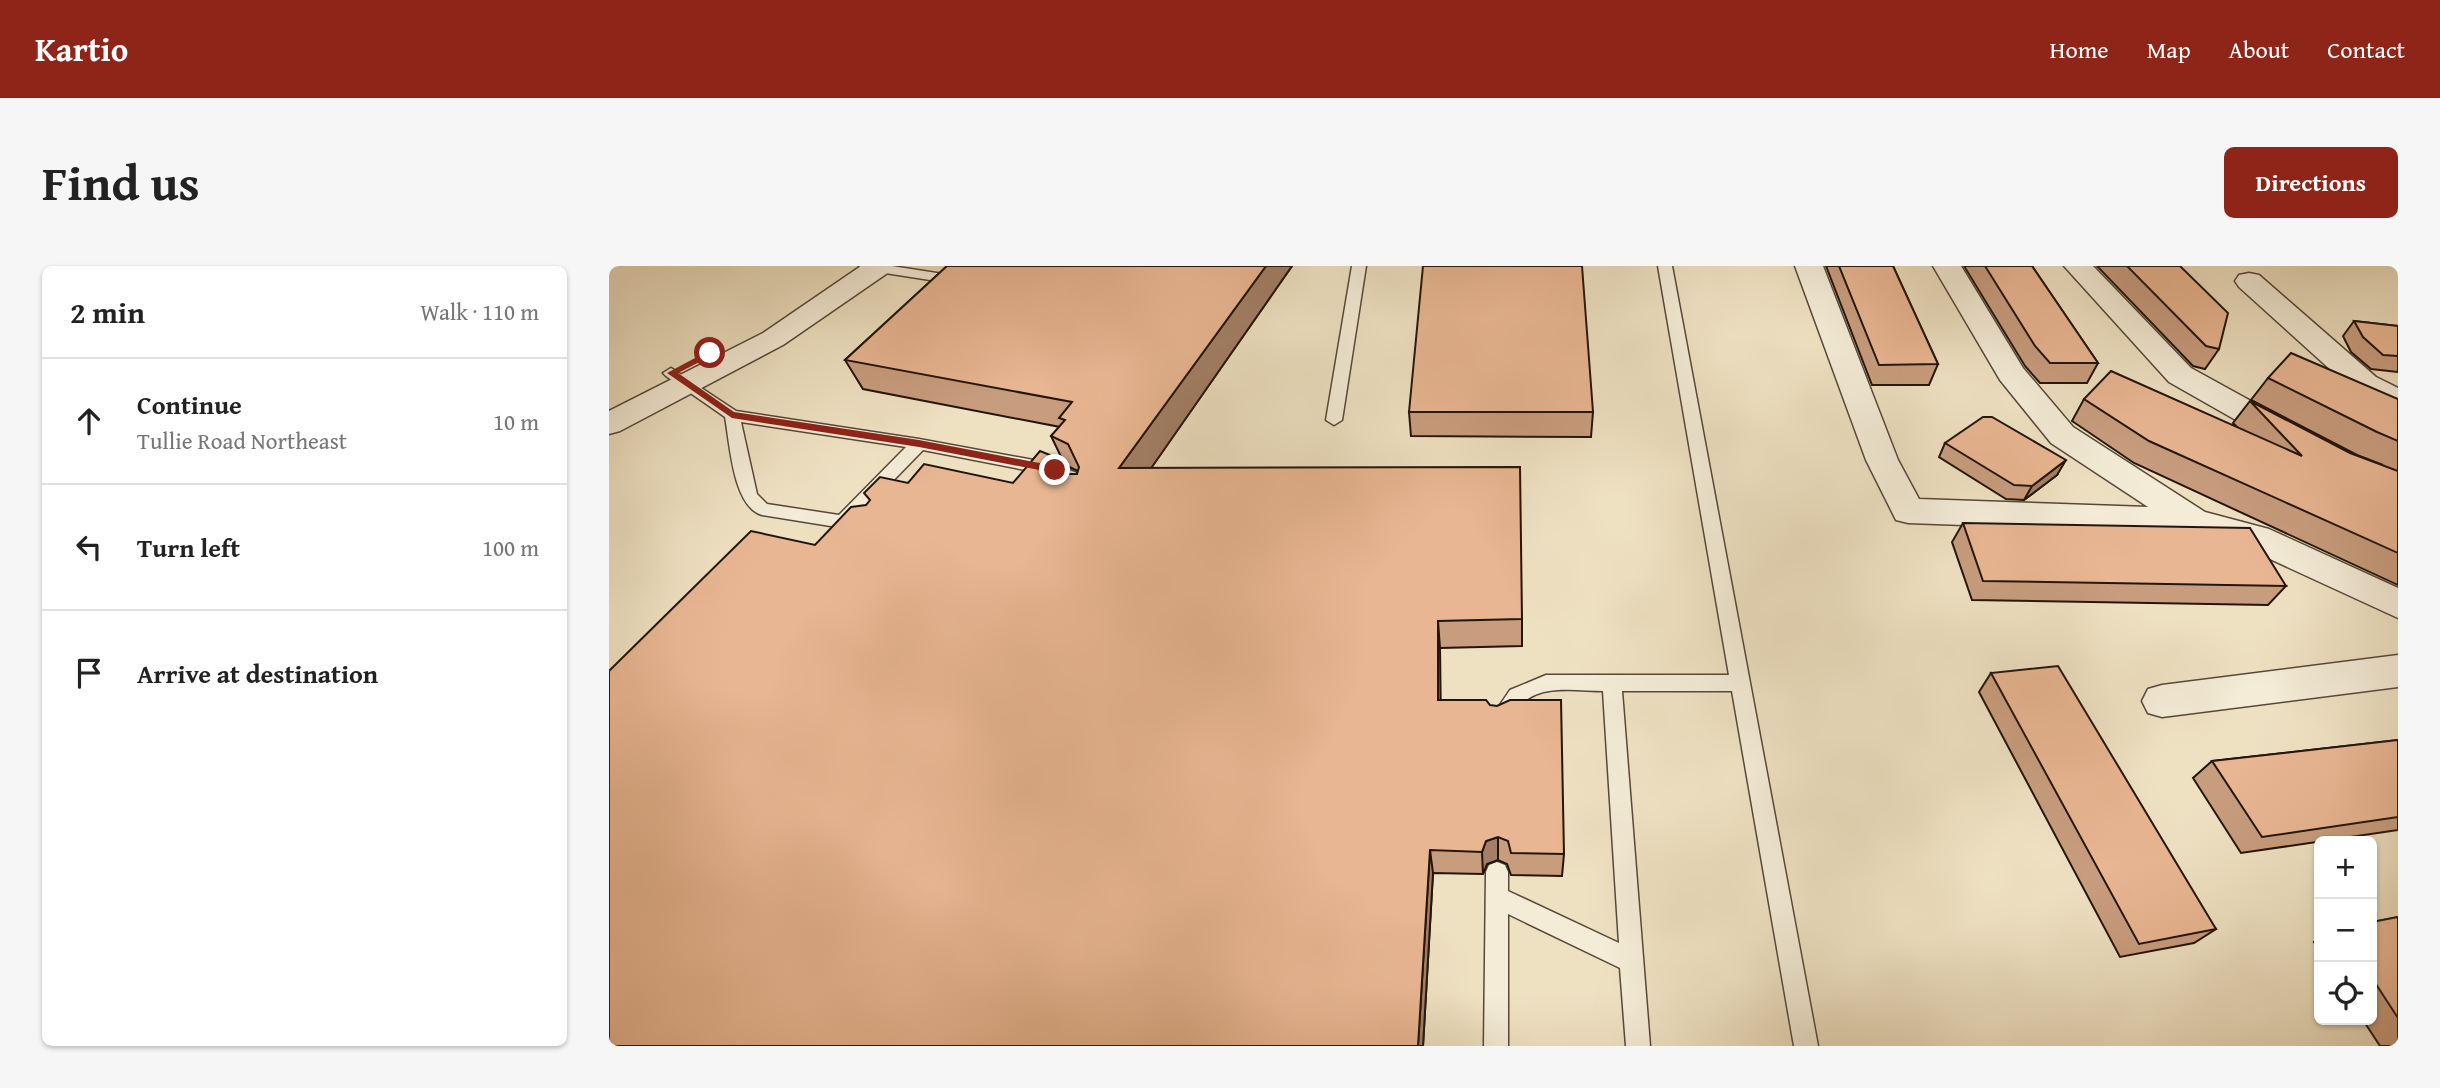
<!DOCTYPE html>
<meta charset="utf-8">
<style>
:root{--surface:#fff;--page:#f6f6f6;--text:#222;--muted:#767676;--line:#e0e0e0;--accent:#8f2418}
body{margin:0;font-family:"Gentium Book Plus",serif;background:var(--page);color:var(--text)}
.controls{position:absolute;right:21px;bottom:21px;display:grid;overflow:hidden;border-radius:10px;box-shadow:0 2px 5px #0004}
.controls button{width:63px;height:63px;display:grid;place-items:center;padding:0;border:0;border-bottom:2px solid var(--line);background:var(--surface);color:var(--text);font:35px sans-serif}
.stop{position:absolute;width:21px;height:21px;margin:-16px;border:5px solid #8f2418;border-radius:50%;background:#fff}
.stop.end{background:#8f2418;border-color:#fff;box-shadow:0 2px 7px #0008}
.list{margin:0;padding:0;list-style:none}
h2{display:flex;justify-content:space-between;align-items:center;height:91px;margin:0;padding:0 28px;font-size:30px}
h2 small{font-size:23px;font-weight:400;color:var(--muted)}
.list li{display:grid;grid-template-columns:46px 1fr auto;gap:21px;align-items:center;box-sizing:border-box;height:126px;padding:0 28px;border-top:2px solid var(--line)}
.list b{display:block;font-size:26px;white-space:nowrap}
.list p{margin:0;font-size:23px;white-space:nowrap;color:var(--muted)}
.list em{font-size:23px;font-style:normal;color:var(--muted)}
.icon{flex:none;width:38px;height:38px;fill:none;stroke:currentColor;stroke-width:2;stroke-linecap:round;stroke-linejoin:round}
.map{position:relative;flex:none;width:1789px;height:780px;overflow:hidden;border-radius:10px}
header{display:flex;align-items:center;gap:42px;box-sizing:border-box;height:98px;padding:0 35px;background:var(--accent);color:#fff}
header strong{font-size:33px}
nav{display:flex;gap:38px;margin-inline-start:auto;font-size:24px}
.intro{display:flex;align-items:center;justify-content:space-between;box-sizing:border-box;height:168px;padding:0 42px}
h1{margin:0;font-size:49px}
.button{padding:18px 32px;border-radius:10px;background:var(--accent);color:#fff;font-size:24px;font-weight:700}
main{display:flex;gap:42px;padding:0 42px}
aside{flex:1;background:var(--surface);border-radius:10px;box-shadow:0 2px 5px #0004}
.map>svg:first-child{display:block}
.lines{fill:none;stroke-linecap:round;stroke-linejoin:round}
.lane-casing{stroke:#564839;stroke-width:3}
.street-casing{stroke:#564839;stroke-width:3}
.lane{fill:#f4ecd7;fill-rule:evenodd}
.street{fill:#f4ecd7;fill-rule:evenodd}
.wall{fill:#c89d7e;stroke:#24150b;stroke-width:2}
.shaded-wall{fill:#a27f66;stroke:#24150b;stroke-width:2}
.building{fill:#e8b692;stroke:#24150b;stroke-width:2}
.route{fill:#8f2418}
</style>
<header>
<strong>Kartio</strong>
<nav><a>Home</a><a>Map</a><a>About</a><a>Contact</a></nav>
</header>
<div class="intro"><h1>Find us</h1><a class="button">Directions</a></div>
<main>
<aside>
<h2>2 min<small>Walk · 110 m</small></h2>
<ul class="list">
<li><svg class="icon" aria-label="ahead" viewBox="0 0 24 24"><path d="M12 20V5M6 11l6-6 6 6"/></svg><div><b>Continue</b><p>Tullie Road Northeast</p></div><em>10 m</em></li>
<li><svg class="icon" aria-label="left" viewBox="0 0 24 24"><path d="M17 20v-9H6M10 6l-5 5 5 5"/></svg><div><b>Turn left</b></div><em>100 m</em></li>
<li><svg class="icon" aria-label="arrive" viewBox="0 0 24 24"><path d="M6 21V4h12l-3 4 3 4H6"/></svg><div><b>Arrive at destination</b></div></li>
</ul>
</aside>
<div class="map">
<svg width="1789" height="780" viewBox="0 0 1789 780">
<rect width="100%" height="100%" fill="#eee1c2"/>
<filter id="stains"><feTurbulence type="fractalNoise" baseFrequency=".00286" numOctaves="4"/><feColorMatrix values="0 0 0 0 .2 0 0 0 0 .09 0 0 0 0 .02 0 0 0 .5 -.17"/></filter>
<radialGradient id="worn" r=".72"><stop offset=".6" stop-color="#630" stop-opacity="0"/><stop offset="1" stop-color="#630" stop-opacity=".3"/></radialGradient>
<g class="lines">
<defs>
<path id="lane" d="M250 0H283L353 11 360 15 353 19 257 4Z
M743 0H757L733 154 725 159 717 154Z
M1049 0H1063L1209 780H1185L1123 425H1013L1041 780H1017L1011 702 899 648V780H875L877 606 880 599 888 596 896 599 899 606V625L1010 677 994 425C969 425 933 418 914 437 903 448 901 467 883 461L880 455 901 424 937 409H1120Z
M62 102 127 145 310 173 446 198 470 208 478 224 470 230 464 228 458 216 442 209 314 184 240 260 234 262 153 249C124 241 121 178 116 151L57 110 54 107ZM132 156 297 181 230 249 158 238 148 228Z"/>
<path id="street" d="M252 0H284L280 6 174 79 11 165 0 168V145L154 67Z
M1186 0H1214L1289 194 1310 233 1539 241 1442 177 1391 114 1324 0H1352L1414 102 1464 161 1596 246 1660 263 1789 322V352L1637 282 1585 267 1299 257 1287 254 1257 194Z
M1455 0H1484L1582 102 1691 162 1696 170 1691 178 1680 181 1669 178 1560 116Z
M1640 7 1650 9 1767 111 1789 122V145L1745 125 1630 21 1626 15 1630 9Z
M1789 389V421L1553 451 1539 447 1533 435 1539 423 1553 419Z"/>
</defs>
<use href="#lane" class="lane-casing"/>
<use href="#street" class="street-casing"/>
<use href="#lane" class="lane"/>
<use href="#street" class="street"/>
</g>
<path class="wall" d="M338 0H683L542 202 913 353V380L831 382V434L955 588 953 610 902 609 898 598 889 594 878 598 874 608 824 607 814 780H0L206 279 257 239 299 217H404L451 208H468L469 205 456 199 442 170 451 161 254 123 236 94Z
M1217 0H1284L1329 98 1320 119H1263Z
M1355 0H1423L1489 97 1478 117H1431L1416 100Z
M1488 0H1571L1610 83 1596 103 1584 100Z
M1745 55 1789 60V106L1762 103 1742 86 1734 70Z
M1659 112 1789 133V319L1525 197 1463 155 1475 133 1627 160 1624 157 1641 135 1741 187 1774 199 1748 189 1642 134Z
M800 146H984L982 171 802 170Z
M1336 177 1448 209 1415 234 1397 233 1330 191Z
M1354 257 1677 320 1659 339 1363 334 1343 276Z
M1382 407 1607 663 1585 677 1511 691 1370 426Z
M1789 474V564L1632 587 1584 512 1603 495Z
M1789 651V780H1771L1754 754H1763V656Z
M1710 673V684L1705 676Z"/>
<path class="shaded-wall" d="M657 0H683L522 231 510 202Z
M1457 194 1448 209 1415 234 1423 220Z
M829 355 831 382 832 460 829 434Z
M889 571V594L878 598 874 608 873 586 877 575Z
M821 584 824 607 814 780H809Z"/>
<path class="building" d="M338 0H657L510 202 911 201 913 353 829 355V434H877L881 439 888 440 901 434H952L955 588 902 587 899 575 889 571 877 575 873 586 821 584 809 780H0V405L142 265 206 279 242 241 257 239 261 234 255 227 271 211 299 217 315 198 404 217 431 185 441 189 451 208H468L470 201 459 178 442 170 456 154 450 152 463 136 236 94Z
M814 0H973L984 146H800Z
M1230 0H1284L1329 98 1270 99Z
M1376 0H1423L1489 97H1441L1426 80Z
M1518 0H1571L1619 47 1610 83 1597 80Z
M1745 55 1789 60V90L1774 89 1754 71Z
M1682 87 1789 133V175L1768 166 1659 112Z
M1502 105 1693 190 1641 135 1741 187 1789 205V287L1540 175 1475 133Z
M1374 151H1383L1457 194 1423 220 1405 219 1336 177Z
M1354 257 1641 262 1677 320 1374 315Z
M1449 400 1607 663 1530 678 1382 407Z
M1789 474V551L1653 571 1603 495Z
M1789 651V752L1763 712V656Z"/>
<path class="route" d="M101 84 105 87 104 89 69 107 125 146 310 174 446 200 451 204 446 207 310 181 123 152 58 107Z"/>
<rect width="100%" height="100%" filter="url(#stains)"/>
<rect width="100%" height="100%" fill="url(#worn)"/>
</svg>
<div class="controls">
<button>+</button>
<button>−</button>
<button><svg class="icon" aria-label="locate" viewBox="0 0 24 24"><circle cx="12" cy="12" r="6"/><path d="M12 2v4M12 18v4M2 12h4M18 12h4"/></svg></button>
</div>
<div class="stop" style="left:101px;top:87px"></div>
<div class="stop end" style="left:446px;top:204px"></div>
</div>
</main>
